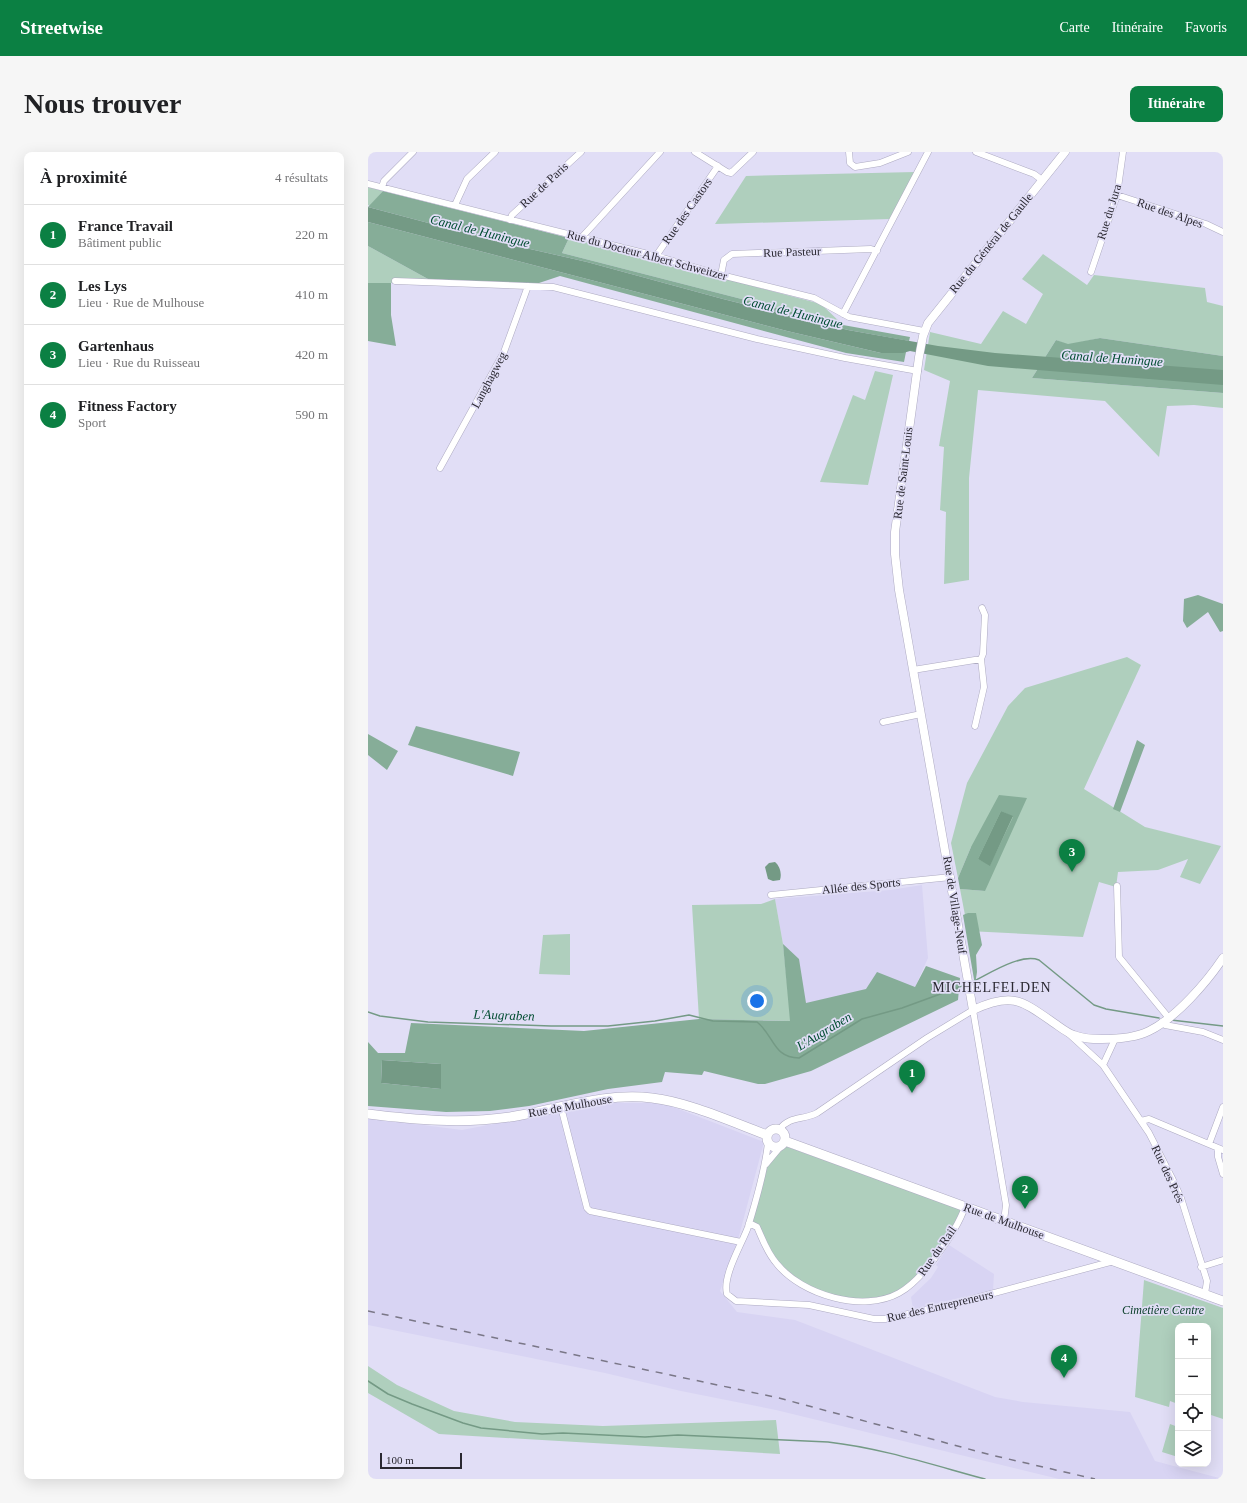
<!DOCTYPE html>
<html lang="fr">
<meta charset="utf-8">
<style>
:root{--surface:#fff;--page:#f6f6f6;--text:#202124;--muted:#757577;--line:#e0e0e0;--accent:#0b8043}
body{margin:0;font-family:"Times New Roman",serif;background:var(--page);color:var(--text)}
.controls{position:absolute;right:12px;bottom:12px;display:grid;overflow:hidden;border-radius:8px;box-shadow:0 4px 16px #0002}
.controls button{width:36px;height:36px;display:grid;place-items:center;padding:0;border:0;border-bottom:1px solid var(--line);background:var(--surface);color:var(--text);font:20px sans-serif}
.scale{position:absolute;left:12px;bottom:10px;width:82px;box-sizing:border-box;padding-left:4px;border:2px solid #2a2831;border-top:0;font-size:11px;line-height:14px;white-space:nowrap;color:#2a2831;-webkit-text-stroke:3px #e1def6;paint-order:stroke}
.you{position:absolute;left:389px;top:849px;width:14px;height:14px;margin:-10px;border:3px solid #fff;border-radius:50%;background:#1a73e8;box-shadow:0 0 0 6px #1a73e833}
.badge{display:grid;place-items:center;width:26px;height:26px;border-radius:50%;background:var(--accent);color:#fff;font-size:13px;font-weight:700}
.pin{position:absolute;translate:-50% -33px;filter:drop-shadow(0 1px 2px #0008)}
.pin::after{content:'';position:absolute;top:21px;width:14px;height:12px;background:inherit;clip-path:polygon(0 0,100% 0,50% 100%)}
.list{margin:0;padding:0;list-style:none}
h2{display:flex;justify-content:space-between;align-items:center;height:52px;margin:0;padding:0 16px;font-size:17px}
h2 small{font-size:13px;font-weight:400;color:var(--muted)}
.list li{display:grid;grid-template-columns:26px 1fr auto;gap:12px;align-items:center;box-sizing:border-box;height:60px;padding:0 16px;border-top:1px solid var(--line)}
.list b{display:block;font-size:15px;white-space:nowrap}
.list p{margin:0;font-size:13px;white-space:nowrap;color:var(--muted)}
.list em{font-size:13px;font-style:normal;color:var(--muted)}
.icon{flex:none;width:22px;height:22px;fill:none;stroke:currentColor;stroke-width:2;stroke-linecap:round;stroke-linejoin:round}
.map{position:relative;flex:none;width:855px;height:1327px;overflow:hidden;border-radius:8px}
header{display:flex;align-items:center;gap:24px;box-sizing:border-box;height:56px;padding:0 20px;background:var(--accent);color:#fff}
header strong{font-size:19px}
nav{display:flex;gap:22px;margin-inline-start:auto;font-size:14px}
.intro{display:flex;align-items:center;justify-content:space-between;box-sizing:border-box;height:96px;padding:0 24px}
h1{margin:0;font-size:28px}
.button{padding:10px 18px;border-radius:8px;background:var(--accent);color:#fff;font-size:14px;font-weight:700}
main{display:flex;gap:24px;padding:0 24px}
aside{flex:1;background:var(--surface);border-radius:8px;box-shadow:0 4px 16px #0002}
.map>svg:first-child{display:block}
.built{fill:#d8d4f3}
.green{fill:#afcfbd}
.forest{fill:#86ad98;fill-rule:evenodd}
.water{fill:#749a85}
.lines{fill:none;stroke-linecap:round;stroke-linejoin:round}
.stream{stroke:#749a85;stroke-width:1.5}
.minor-casing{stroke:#adaac1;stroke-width:7}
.tertiary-casing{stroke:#adaac1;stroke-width:9}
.secondary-casing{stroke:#adaac1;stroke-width:10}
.minor{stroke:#fff;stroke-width:6}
.tertiary{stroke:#fff;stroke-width:8}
.secondary{stroke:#fff;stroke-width:9}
.rail{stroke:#7a7787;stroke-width:1.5;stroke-dasharray:7 7;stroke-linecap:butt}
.labels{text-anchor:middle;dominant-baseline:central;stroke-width:3.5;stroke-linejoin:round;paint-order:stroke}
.street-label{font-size:12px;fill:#2a2831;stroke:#e1def6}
.park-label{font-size:12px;font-style:italic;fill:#073c27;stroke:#e1def6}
.water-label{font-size:13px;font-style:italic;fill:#004c31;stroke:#e1def6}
.quarter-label{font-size:14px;letter-spacing:1px;fill:#2a2831;stroke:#e1def6}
</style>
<header>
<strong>Streetwise</strong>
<nav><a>Carte</a><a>Itinéraire</a><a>Favoris</a></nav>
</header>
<div class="intro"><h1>Nous trouver</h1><a class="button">Itinéraire</a></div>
<main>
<aside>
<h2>À proximité<small>4 résultats</small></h2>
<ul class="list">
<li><span class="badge">1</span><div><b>France Travail</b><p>Bâtiment public</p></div><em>220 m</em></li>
<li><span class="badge">2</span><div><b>Les Lys</b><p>Lieu · Rue de Mulhouse</p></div><em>410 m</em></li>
<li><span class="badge">3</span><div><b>Gartenhaus</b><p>Lieu · Rue du Ruisseau</p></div><em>420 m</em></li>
<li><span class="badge">4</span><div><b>Fitness Factory</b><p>Sport</p></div><em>590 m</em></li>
</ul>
</aside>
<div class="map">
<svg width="855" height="1327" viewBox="0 0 855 1327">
<rect width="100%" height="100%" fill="#e1def6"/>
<path class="built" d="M554 733 560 806 547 835 498 837 423 869 415 792 407 747 522 738Z
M235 951H295L396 990 371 1084 352 1139 369 1160 427 1168 627 1245 655 1250 762 1260 787 1309 855 1327H691L408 1258 313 1239 237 1221 0 1173V966L94 978Z
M581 1093 626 1122 625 1138 545 1157 543 1145 563 1126 570 1115 568 1113Z"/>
<path class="green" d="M547 20 523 67 347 72 378 24Z
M0 35 15 39 2 54 0 53Z
M201 86 453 152 475 173 194 101Z
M0 94 60 127 23 131H0Z
M675 102 719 133 726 123 837 136 839 150 855 154V204L732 186 700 193 688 188 664 226 855 241V256L826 253 799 254 791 305 737 249 610 238 601 326V428L576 432 578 360 572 358 576 295 571 294 582 229 556 218 562 180 613 192 635 159 658 172 675 142 654 127Z
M507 219 525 223 500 333 452 330 485 243 497 248Z
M759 505 773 513 716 637 777 675 853 694 832 732 812 725 820 707 790 718 750 720 748 735 731 730 715 785 600 779 592 737 617 739 603 695 590 726 583 691 599 631 640 554 657 536Z
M407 747 415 792 423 869 331 867 324 753 393 752Z
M202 782V823L171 822 175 783Z
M417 994 596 1059 552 1125 521 1145 478 1147 437 1135 409 1113 389 1075 381 1071C388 1041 390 1013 417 994Z
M776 1128 855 1156V1267L840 1262V1174H810V1252L802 1249 801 1255 767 1245Z
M0 1214 29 1233 86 1259 147 1270 235 1274 408 1268 412 1302 71 1282 0 1241Z
M802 1272 810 1275V1305L794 1300Z"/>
<path class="forest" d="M15 39 201 86 194 101 475 173 542 185 541 189 480 178 355 147 219 110 136 91 0 55Z
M0 70 419 179 513 201 538 200 536 210 478 201 192 124 165 133 60 127 0 94Z
M0 131H23V163L28 194 0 189Z
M732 186 855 204V241L664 226 688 188 700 192Z
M830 443 855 452V479L852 480 840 460 819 476 815 469 816 447Z
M48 574 152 600 145 624 40 593Z
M0 582 30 599 19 618 0 603Z
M769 588 777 593 752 660 745 657Z
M631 643 659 646 617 739 592 737 590 726 603 695ZM633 659 645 665 622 713 610 707Z
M600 761H608L614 793 608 803 609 820 607 833 595 763Z
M415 792 431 807 438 851 498 837 509 820 547 835 558 814 592 826 590 848 443 919 397 932H390L336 919 334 923 297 920 294 930 240 937 161 954 122 959 78 960 0 954V890L10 901H37L43 871 216 879 331 867 422 869ZM14 908 73 912V937L13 931Z"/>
<path class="water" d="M0 55 136 91 219 110 355 147 480 178 570 194 627 201 855 218V233L620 214 542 199 535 201H513L419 179 0 70Z
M633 659 645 664 622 714 610 707Z
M407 710C412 714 414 722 412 728L405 729 400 727 397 715 401 711Z
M14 908 73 912V937L13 931Z"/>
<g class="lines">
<path class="stream" d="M604 830C621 822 652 801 671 808L726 853 738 857 791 866
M0 860 12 864 60 870 183 874H240L287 869 321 863 345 869 389 870C406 883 405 906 431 906L494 867 534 856 597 833
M803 868 855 874
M0 1229 20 1242 44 1252 95 1271 113 1276 174 1282 195 1281 277 1285 310 1283 460 1290C513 1296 565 1313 617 1327"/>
<defs>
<path id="minor" d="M327 0 359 20 363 21 385 0
M481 0 482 11 487 15 512 11 540 0
M608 0 666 22 674 28
M0 32 288 104 353 123 446 146 481 165 556 179
M14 35 16 29 45 0
M749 43 838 72 855 80
M87 53 99 27 127 0
M142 68 144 63 213 0
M214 85 292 0
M288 104 350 14
M723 120 749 43 755 0
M353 123 356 108 364 102 503 97 509 99
M27 129 185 135 389 187 477 206 550 219
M475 162 560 0
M72 316 136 200 160 134
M545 518 613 507
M515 570 553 562
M607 574 616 535 613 507 615 502 617 463 614 456
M749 734 751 805 800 865
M403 743 583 725
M794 870 797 873 835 880 855 888
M701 882 735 913 781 981 804 1026 813 1046 839 1129 837 1142
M735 913 747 887
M193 955 219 1056 222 1059 373 1090
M773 969 781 967 855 998
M412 977C421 964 436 968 449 961L559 886 605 858 638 1053 636 1069
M400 991C397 1017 388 1049 380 1075 374 1092 354 1124 359 1142L368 1149 441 1153 506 1167H518L589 1151 746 1109
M841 992 855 955
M850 996V1005L855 1022
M398 1012 413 994
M381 1071 389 1075C395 1088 399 1101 409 1112 434 1143 495 1161 531 1141 555 1128 588 1080 597 1055
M833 1115 855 1108"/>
<path id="tertiary" d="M697 0 560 171 555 184 551 205 527 380V402L531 438 605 858C644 840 653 848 686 871 692 875 699 881 706 883 715 887 724 887 734 887 749 887 767 886 781 879 808 866 839 830 855 806"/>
<path id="secondary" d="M0 962C48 968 94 972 142 965 188 958 236 940 284 946 320 950 364 970 399 983
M399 986a9 9 0 1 1 18 0a9 9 0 1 1-18 0Z
M417 989 855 1149"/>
</defs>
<use href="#minor" class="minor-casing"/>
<use href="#tertiary" class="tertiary-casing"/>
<use href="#secondary" class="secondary-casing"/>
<use href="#minor" class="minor"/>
<use href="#tertiary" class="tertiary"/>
<use href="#secondary" class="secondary"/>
<path class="rail" d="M0 1159 411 1246 623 1303 727 1327"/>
</g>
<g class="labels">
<g class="street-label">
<text transform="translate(176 33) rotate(-43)">Rue de Paris</text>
<text transform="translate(319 59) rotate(-55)">Rue des Castors</text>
<text transform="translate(741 60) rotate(-73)">Rue du Jura</text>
<text transform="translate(802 61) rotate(19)">Rue des Alpes</text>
<text transform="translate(623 91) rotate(-51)">Rue du Général de Gaulle</text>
<text transform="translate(424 100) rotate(-2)">Rue Pasteur</text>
<text transform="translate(279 103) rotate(15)">Rue du Docteur Albert Schweitzer</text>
<text transform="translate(121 228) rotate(-62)">Langhagweg</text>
<text transform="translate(535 321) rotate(-83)">Rue de Saint-Louis</text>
<text transform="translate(493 734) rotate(-6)">Allée des Sports</text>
<text transform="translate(587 753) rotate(81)">Rue de Village-Neuf</text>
<text transform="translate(202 954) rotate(-10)">Rue de Mulhouse</text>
<text transform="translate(800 1022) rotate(65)">Rue des Prés</text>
<text transform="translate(636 1069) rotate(20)">Rue de Mulhouse</text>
<text transform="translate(569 1099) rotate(-55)">Rue du Rail</text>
<text transform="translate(572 1154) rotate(-13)">Rue des Entrepreneurs</text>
</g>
<g class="park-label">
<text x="795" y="1158">Cimetière Centre</text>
</g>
<g class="water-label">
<text transform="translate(112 79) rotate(14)">Canal de Huningue</text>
<text transform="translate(425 160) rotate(14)">Canal de Huningue</text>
<text transform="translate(744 206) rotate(4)">Canal de Huningue</text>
<text transform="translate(136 863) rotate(2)">L'Augraben</text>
<text transform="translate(456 879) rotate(-31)">L'Augraben</text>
</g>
<g class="quarter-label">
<text x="624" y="835">MICHELFELDEN</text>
</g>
</g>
</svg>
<div class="controls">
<button>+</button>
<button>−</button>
<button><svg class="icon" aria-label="locate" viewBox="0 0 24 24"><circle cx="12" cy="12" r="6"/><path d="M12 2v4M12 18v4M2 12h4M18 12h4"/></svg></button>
<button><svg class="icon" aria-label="layers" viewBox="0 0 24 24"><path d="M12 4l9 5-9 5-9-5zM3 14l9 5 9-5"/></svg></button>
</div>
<div class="scale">100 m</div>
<div class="you"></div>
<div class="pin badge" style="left:544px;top:941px">1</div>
<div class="pin badge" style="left:657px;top:1057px">2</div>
<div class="pin badge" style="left:704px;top:720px">3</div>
<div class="pin badge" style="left:696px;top:1226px">4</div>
</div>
</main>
